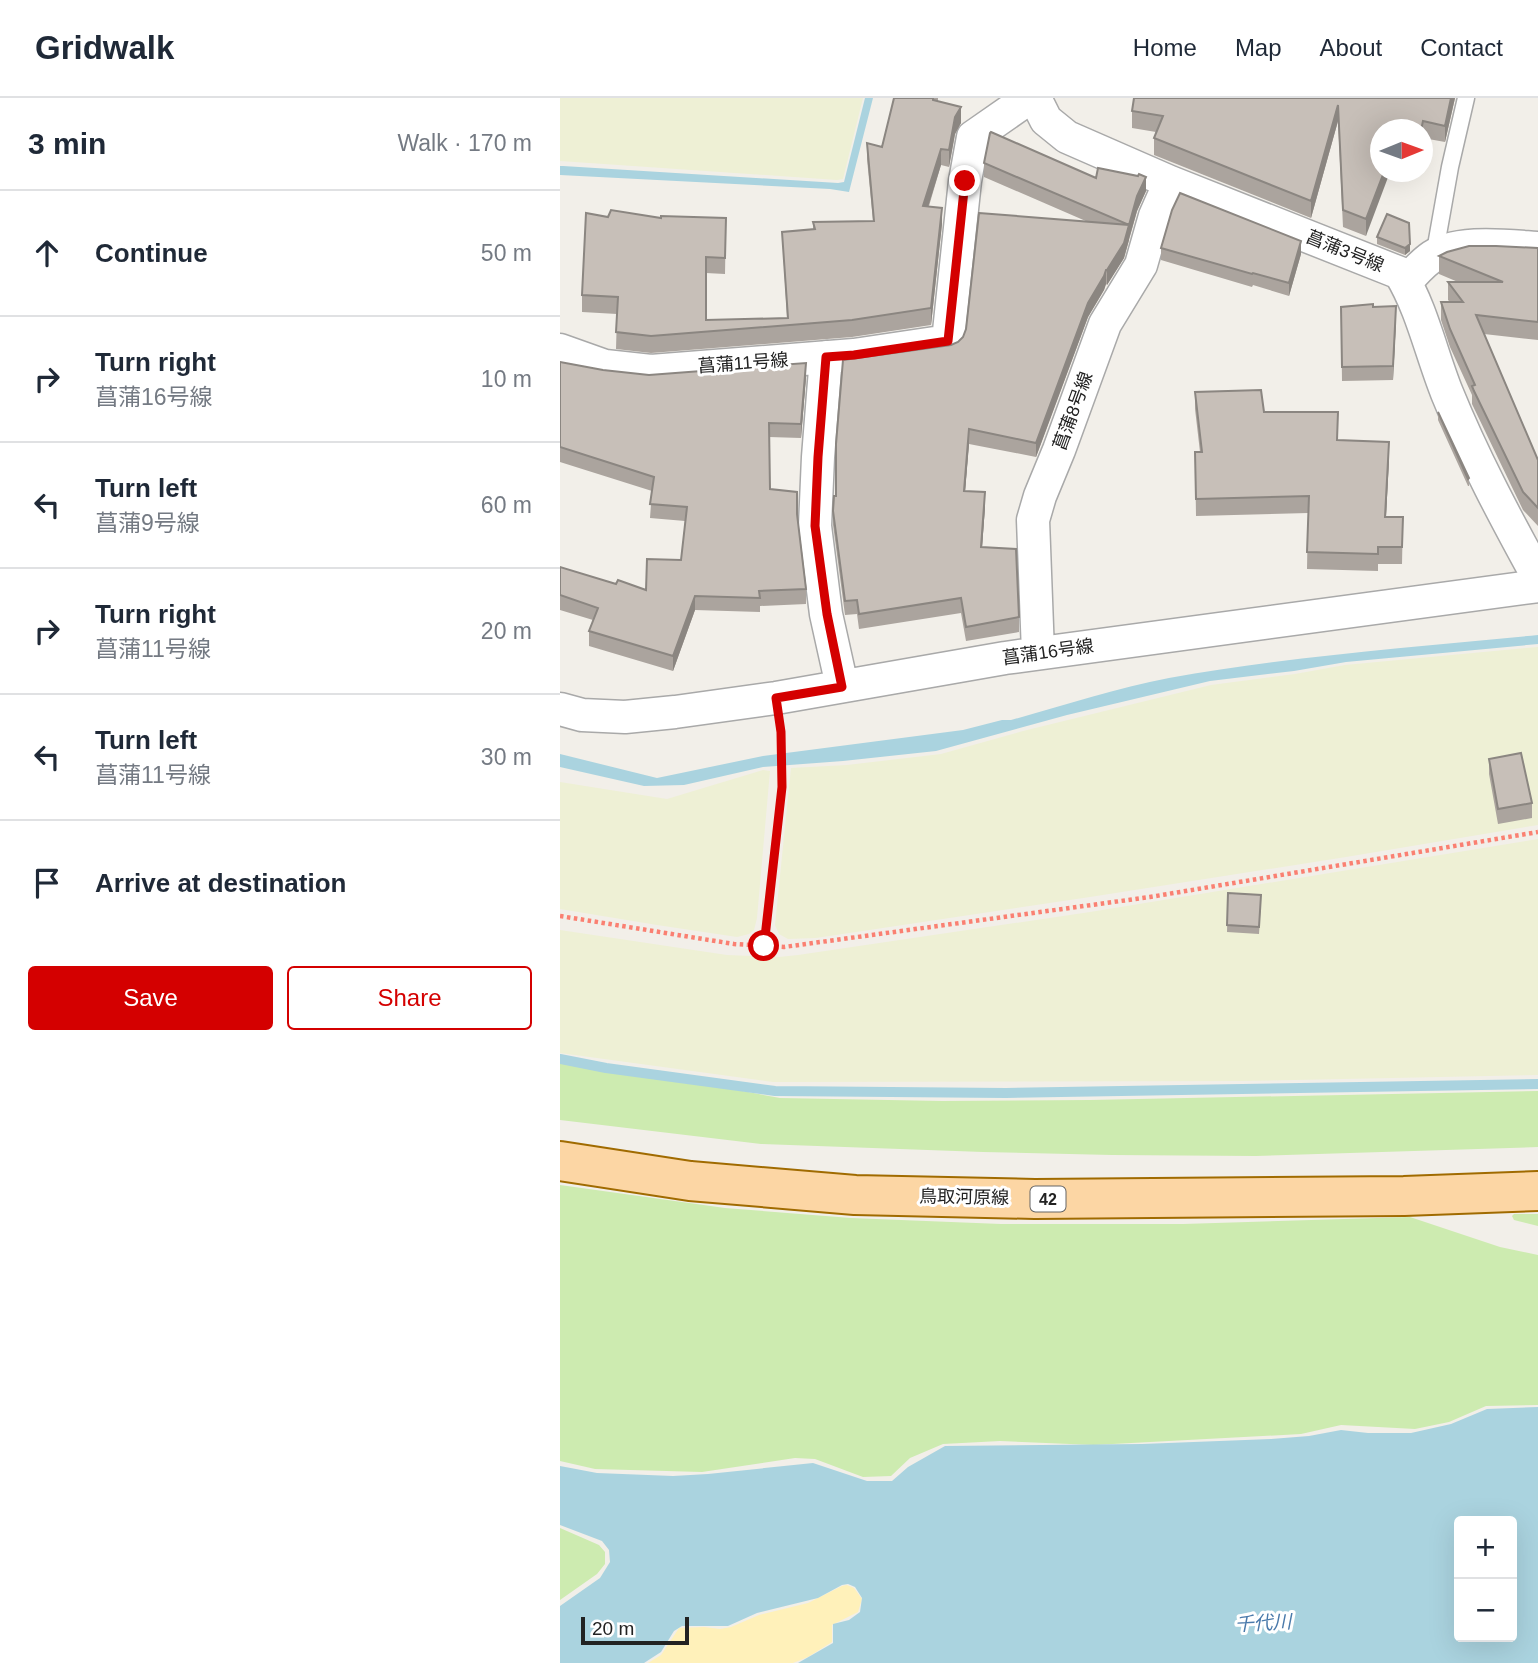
<!DOCTYPE html>
<meta charset="utf-8">
<style>
:root{--surface:#fff;--page:#f2f2f3;--text:#1f2937;--muted:#747a83;--line:#e0e1e3;--accent:#d40000}
body{margin:0;font-family:Arial,"Noto Sans JP",sans-serif;background:var(--page);color:var(--text)}
.controls{position:absolute;right:21px;bottom:21px;display:grid;overflow:hidden;border-radius:7px;box-shadow:0 7px 28px #0002}
.controls button{width:63px;height:63px;display:grid;place-items:center;padding:0;border:0;border-bottom:2px solid var(--line);background:var(--surface);color:var(--text);font:35px sans-serif}
.compass{position:absolute;left:810px;top:21px;width:63px;height:63px;border-radius:50%;background:var(--surface);box-shadow:0 7px 28px #0002;rotate:89deg}
.scale{position:absolute;left:21px;bottom:18px;width:108px;box-sizing:border-box;padding-left:7px;border:4px solid #222;border-top:0;font-size:19px;line-height:24px;white-space:nowrap;color:#222;-webkit-text-stroke:5px #fff;paint-order:stroke}
.stop{position:absolute;width:21px;height:21px;margin:-16px;border:5px solid #d40000;border-radius:50%;background:#fff}
.stop.end{background:#d40000;border-color:#fff;box-shadow:0 2px 7px #0008}
.list{margin:0;padding:0;list-style:none}
h2{display:flex;justify-content:space-between;align-items:center;height:91px;margin:0;padding:0 28px;font-size:30px}
h2 small{font-size:23px;font-weight:400;color:var(--muted)}
.list li{display:grid;grid-template-columns:46px 1fr auto;gap:21px;align-items:center;box-sizing:border-box;height:126px;padding:0 28px;border-top:2px solid var(--line)}
.list b{display:block;font-size:26px;white-space:nowrap}
.list p{margin:0;font-size:23px;white-space:nowrap;color:var(--muted)}
.list em{font-size:23px;font-style:normal;color:var(--muted)}
.actions{display:flex;gap:14px;padding:21px 28px}
.actions a{flex:1;padding:16px 0;border:2px solid var(--accent);border-radius:7px;text-align:center;font-size:24px;color:var(--accent)}
.actions .main{background:var(--accent);color:#fff}
.icon{flex:none;width:38px;height:38px;fill:none;stroke:currentColor;stroke-width:2;stroke-linecap:round;stroke-linejoin:round}
.map{position:relative;flex:none;width:978px;height:1565px;overflow:hidden}
header{display:flex;align-items:center;gap:42px;box-sizing:border-box;height:98px;padding:0 35px;background:var(--surface);border-bottom:2px solid var(--line)}
header strong{font-size:33px}
nav{display:flex;gap:38px;margin-inline-start:auto;font-size:24px}
main{display:flex}
aside{flex:1;background:var(--surface)}
.map>svg:first-child{display:block}
.farmland{fill:#eef0d5}
.grass{fill:#cdebb0}
.sand{fill:#fff1ba}
.water{fill:#aad3df;fill-rule:evenodd}
.lines{fill:none;stroke-linecap:round;stroke-linejoin:round}
.stream{stroke:#aad3df;stroke-width:10}
.service-casing{stroke:#a9a9a9;stroke-width:19}
.minor-casing{stroke:#a9a9a9;stroke-width:35}
.primary-casing{stroke:#a06b00;stroke-width:42}
.path{stroke:#fa8072;stroke-width:4.5;stroke-dasharray:3.5 3.5;stroke-linecap:butt}
.service{stroke:#fff;stroke-width:16}
.minor{stroke:#fff;stroke-width:32}
.primary{stroke:#fcd6a4;stroke-width:38}
.wall{fill:#aba49e}
.shaded-wall{fill:#8b8681}
.building{fill:#c7bfb8;stroke:#8b8681;stroke-width:2}
.route{stroke:#d40000;stroke-width:9}
.labels{text-anchor:middle;dominant-baseline:central;stroke-width:6;stroke-linejoin:round;paint-order:stroke}
.shield{fill:#fff;stroke:#646464;stroke-width:2}
.shield-label{font-size:16px;font-weight:bold;fill:#222}
.street-label{font-size:18px;fill:#222;stroke:#fff}
.water-label{font-size:19px;font-style:italic;fill:#4a7aab;stroke:#fff}
</style>
<header>
<strong>Gridwalk</strong>
<nav><a>Home</a><a>Map</a><a>About</a><a>Contact</a></nav>
</header>
<main>
<aside>
<h2>3 min<small>Walk · 170 m</small></h2>
<ul class="list">
<li><svg class="icon" aria-label="ahead" viewBox="0 0 24 24"><path d="M12 20V5M6 11l6-6 6 6"/></svg><div><b>Continue</b></div><em>50 m</em></li>
<li><svg class="icon" aria-label="right" viewBox="0 0 24 24"><path d="M7 20v-9h11M14 6l5 5-5 5"/></svg><div><b>Turn right</b><p>菖蒲16号線</p></div><em>10 m</em></li>
<li><svg class="icon" aria-label="left" viewBox="0 0 24 24"><path d="M17 20v-9H6M10 6l-5 5 5 5"/></svg><div><b>Turn left</b><p>菖蒲9号線</p></div><em>60 m</em></li>
<li><svg class="icon" aria-label="right" viewBox="0 0 24 24"><path d="M7 20v-9h11M14 6l5 5-5 5"/></svg><div><b>Turn right</b><p>菖蒲11号線</p></div><em>20 m</em></li>
<li><svg class="icon" aria-label="left" viewBox="0 0 24 24"><path d="M17 20v-9H6M10 6l-5 5 5 5"/></svg><div><b>Turn left</b><p>菖蒲11号線</p></div><em>30 m</em></li>
<li><svg class="icon" aria-label="arrive" viewBox="0 0 24 24"><path d="M6 21V4h12l-3 4 3 4H6"/></svg><div><b>Arrive at destination</b></div></li>
</ul>
<div class="actions"><a class="main">Save</a><a>Share</a></div>
</aside>
<div class="map">
<svg width="978" height="1565" viewBox="0 0 978 1565">
<rect width="100%" height="100%" fill="#f2efe9"/>
<path class="farmland" d="M0 0H303L283 81 277 82 0 63Z
M978 549V727L786 759 530 799 256 840 228 841 219 836 215 827 231 670 287 667 381 656 463 633 651 587 735 576 785 567Z
M203 672 210 673 197 820 194 832 189 836 177 839 97 827 0 811V684L107 701Z
M978 741V977L682 983 213 984 0 955V832L167 857 219 859 238 857 530 814Z"/>
<path class="grass" d="M0 965 172 991 220 1000 382 1003 530 1002 978 993V1049L696 1058 552 1057 423 1054 201 1046 0 1022Z
M0 1087 165 1110 291 1120 441 1126H623L850 1119 940 1149 978 1157V1307L926 1308 889 1324 855 1331 781 1327 741 1336 534 1347 440 1343 383 1346 350 1360 331 1378 303 1379 255 1361 235 1360 142 1374 35 1371 0 1363Z
M954 1116H978V1128L954 1122 952 1118Z
M0 1430 39 1447 45 1454V1466L37 1476 0 1502Z"/>
<path class="sand" d="M287 1487 294 1490 302 1501 298 1514 272 1527V1544L248 1559 233 1565H88L101 1557 119 1530 144 1529 160 1531 171 1529 199 1517 248 1505 282 1488Z"/>
<path class="water" d="M305 0H313L289 94 270 91 0 77V68H3L278 85 284 84Z
M978 537V546L786 564 734 573 650 583 507 617 376 653 283 663 203 669 124 687 84 688 0 669V656L97 680 203 658 403 632 442 622H451C503 608 556 590 609 580 731 558 855 549 978 537Z
M978 1309V1565H238L273 1545V1526L289 1522 300 1514 302 1500 295 1489 288 1486 282 1487 258 1500 197 1515 168 1528H122L114 1533 101 1554 84 1565H0V1508L40 1480 50 1464 49 1452 42 1443 0 1427V1368L37 1375 113 1378 148 1376 253 1365 307 1383H332L348 1369 385 1348 582 1346 711 1341 749 1338 781 1332 808 1335H851L891 1326 927 1311ZM952 1423V1539H899V1423Z"/>
<g class="lines">
<path class="stream" d="M0 961 46 970 215 993 446 995 978 986"/>
<defs>
<path id="service" d="M877 156V142L890 69 906 0"/>
<path id="minor" d="M475 0 486 22 507 39 610 84 840 175C862 211 871 255 887 295 913 359 945 419 978 479
M846 184C853 176 861 167 869 161 894 141 948 148 978 150
M0 252 45 268 91 273 294 257 388 243 405 83 413 39 469 0
M266 259 258 359 255 428 266 516 282 588
M478 555 473 422 480 398 499 352 545 226 581 167 595 118 610 84
M0 611 22 617 65 619 115 614 216 600 445 560 978 488"/>
<path id="primary" d="M0 1063 130 1083 295 1097 475 1101 844 1098 978 1093"/>
</defs>
<use href="#service" class="service-casing"/>
<use href="#minor" class="minor-casing"/>
<use href="#primary" class="primary-casing"/>
<path class="path" d="M0 818 174 846 224 849 590 799 978 734
M204 848 222 689 220 632"/>
<use href="#service" class="service"/>
<use href="#minor" class="minor"/>
<use href="#primary" class="primary"/>
</g>
<path class="wall" d="M334 0H378V3L401 25 395 36 389 69 381 67 369 108 382 126 371 227 292 239 91 255 56 251 57 216 22 214V197L48 119 101 120H166L165 176 146 175V222L227 220 222 134 253 131V124L313 123 307 61V45L322 49Z
M895 0 885 44 863 40V43V32H821L806 138 783 129 778 23 751 120 594 57V40L596 34 572 30V13Z
M424 65 536 80 586 93 577 113 564 160 547 187 546 186 544 192 528 219 476 359 409 346 405 393 425 409 422 449 459 519V534L406 543 401 515 299 531 297 516 285 517 273 427 274 398H276L391 247 398 244 403 239 406 231 528 124 424 79Z
M827 116 850 153 845 157 817 146V139Z
M601 150 741 156 729 198 693 187 692 189 601 162Z
M978 150V242L924 236 978 362V428L963 412 912 306V297L890 249 881 222V204H890L888 202V184H898L879 176V158Z
M781 209H813L836 223 833 282 782 283Z
M0 264 43 272 89 277 246 279 241 340 209 339 210 391 237 419 246 491V506L200 508V514L135 512 113 573 29 548V533L33 522 0 512V469L56 486 86 492 121 462 125 423 90 420 92 393 0 364Z
M635 294 704 314 829 361 826 419H843L842 466H818V473L747 471 748 415 636 418 635 354H640L635 311Z
M878 315 909 380V388H908L878 322Z
M929 661 972 705V720L938 726 929 676Z
M668 795 701 804 699 836 667 834Z"/>
<path class="shaded-wall" d="M891 0H895L885 44V28Z
M778 7V23L751 120V103Z
M401 9V25L395 36 389 69V52L395 19Z
M381 51V67L363 125V108Z
M824 74H830L806 138V121Z
M586 79V93L577 113 569 141V127L577 98Z
M382 110V126L371 227V210Z
M569 127V142L564 160 547 187V172Z
M741 143V156L729 198V185Z
M850 146V153L845 157V150Z
M546 172V186L544 192 528 219 476 359V345L528 205Z
M836 208V223L833 282V268Z
M246 265V279L241 340V326Z
M409 331V346L404 407V393Z
M829 344V361L825 436V419Z
M425 394V409L421 464V449Z
M135 498V512L113 573V558Z"/>
<path class="building" d="M334 0H373V2L401 9 395 19 389 52 381 51 363 108 382 110 371 210 292 222 91 238 56 234 58 199 22 197 26 115 48 119 51 112 101 120V118L166 120 165 160 146 159V222L228 220 222 134 255 131 253 124 314 123 307 45 322 49Z
M574 0H891L885 28 863 23 861 32H821V74H824L806 121 783 112 778 7 751 103 594 40 603 18 572 13Z
M431 34 536 80 538 70 578 78 579 76 586 79 577 98 569 127 424 65 430 35Z
M620 95 741 143 729 185 693 175 692 176 601 150 612 112Z
M419 115 569 127 564 145 547 172H546L544 178 528 205 476 345 409 331 404 393 425 394 421 449 456 451 459 519 406 529 401 500 299 516 297 502 285 503 273 413 274 398H276V346L283 262 391 247 398 244 403 239 406 231Z
M827 116 849 125 850 146 845 150 817 139Z
M909 148H936L978 150V224L916 217 978 362V410L963 394 914 293 912 288 915 287 890 231 881 204H903L888 184H943L879 158 887 154Z
M813 206V209L836 208 833 268 782 269 781 209Z
M0 264 43 272 89 277 246 265 241 326 209 325 210 391 237 394V416L246 491 199 493 200 500 135 498 113 558 29 533 38 510 0 497V469L56 486 58 482 86 492 87 461 121 462 127 409 90 406 94 379 0 349Z
M701 292 704 314H778L777 342 829 344 825 419H843L842 449H818V456L747 454 749 398 636 401 635 354H642L635 294Z
M878 314 909 380 908 381Z
M961 655 972 705 938 711 929 661Z
M668 795 701 797 699 829 667 827Z"/>
<g class="lines">
<path class="route" d="M204 848 222 689 221 634 216 600 282 589 267 516 255 428 258 359 266 259 294 257 388 243 405 83"/>
</g>
<g class="labels">
<rect class="shield" x="470.5" y="1088.5" width="35" height="25" rx="5"/>
<g class="shield-label">
<text x="488" y="1101">42</text>
</g>
<g class="street-label">
<text transform="translate(785 153) rotate(22)">菖蒲3号線</text>
<text transform="translate(183 265) rotate(-4)">菖蒲11号線</text>
<text transform="translate(513 313) rotate(-70)">菖蒲8号線</text>
<text transform="translate(488 554) rotate(-8)">菖蒲16号線</text>
<text transform="translate(404 1099) rotate(1)">鳥取河原線</text>
</g>
<g class="water-label">
<text transform="translate(703 1525) rotate(-3)">千代川</text>
</g>
</g>
</svg>
<div class="controls">
<button>+</button>
<button>−</button>
</div>
<svg class="compass" viewBox="-18 -18 36 36"><path d="M0-13l5 13h-10z" fill="#e53935"/><path d="M0 13l5-13h-10z" fill="#747a83"/></svg>
<div class="scale">20 m</div>
<div class="stop" style="left:204px;top:848px"></div>
<div class="stop end" style="left:405px;top:83px"></div>
</div>
</main>
